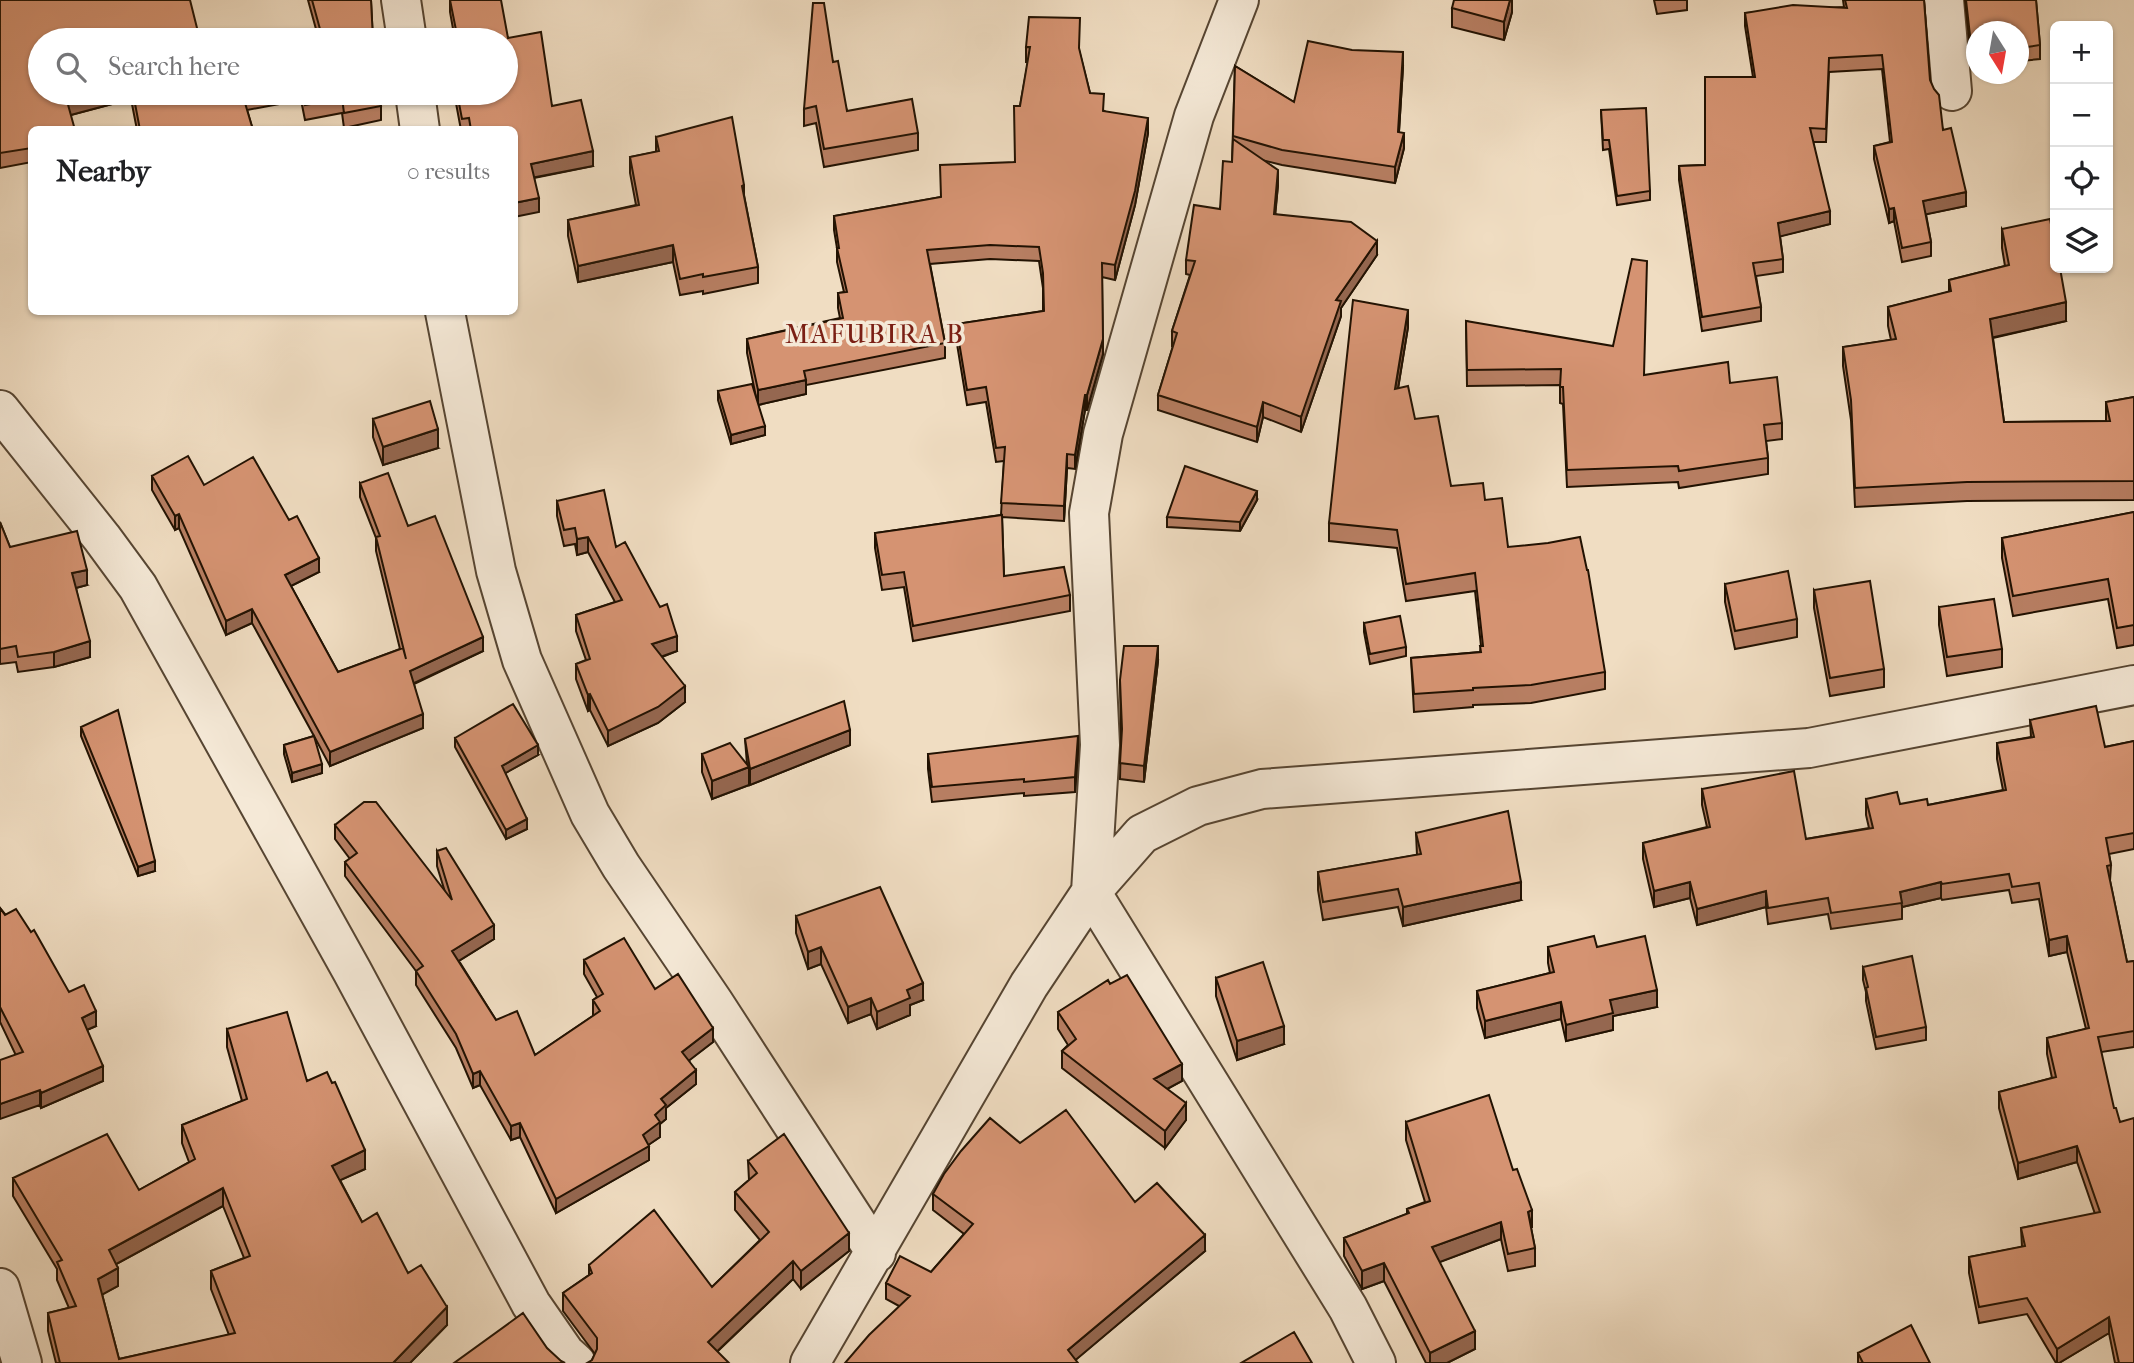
<!DOCTYPE html>
<meta charset="utf-8">
<style>
:root{--surface:#fff;--page:#f6f6f6;--text:#202124;--muted:#757577;--line:#e0e0e0}
body{margin:0;font-family:"IM FELL French Canon",serif;background:var(--page);color:var(--text)}
.controls{position:absolute;right:21px;top:21px;display:grid;overflow:hidden;border-radius:10px;box-shadow:0 2px 5px #0004}
.controls button{width:63px;height:63px;display:grid;place-items:center;padding:0;border:0;border-bottom:2px solid var(--line);background:var(--surface);color:var(--text);font:35px sans-serif}
.compass{position:absolute;left:1966px;top:21px;width:63px;height:63px;border-radius:50%;background:var(--surface);box-shadow:0 2px 5px #0004;rotate:169deg}
.list{margin:0;padding:0;list-style:none}
h2{display:flex;justify-content:space-between;align-items:center;height:91px;margin:0;padding:0 28px;font-size:30px}
h2 small{font-size:23px;font-weight:400;color:var(--muted)}
.icon{flex:none;width:38px;height:38px;fill:none;stroke:currentColor;stroke-width:2;stroke-linecap:round;stroke-linejoin:round}
.map{position:relative;flex:none;width:2134px;height:1363px;overflow:hidden}
.search{position:absolute;background:var(--surface);box-shadow:0 2px 5px #0004;left:28px;top:28px;width:490px;height:77px;display:flex;align-items:center;gap:18px;box-sizing:border-box;padding:0 24px;border-radius:38px;color:var(--muted);font-size:26px}
.panel{position:absolute;background:var(--surface);box-shadow:0 2px 5px #0004;left:28px;top:126px;width:490px;height:189px;border-radius:10px}
.map>svg:first-child{display:block}
.lines{fill:none;stroke-linecap:round;stroke-linejoin:round}
.minor-casing{stroke:#564532;stroke-width:42}
.minor{stroke:#f5e9d7;stroke-width:38}
.wall{fill:#b77e62;stroke:#221202;stroke-width:2;fill-rule:evenodd}
.shaded-wall{fill:#956750;stroke:#221202;stroke-width:2}
.building{fill:#d59372;stroke:#221202;stroke-width:2;fill-rule:evenodd}
.labels{text-anchor:middle;dominant-baseline:central;stroke-width:7;stroke-linejoin:round;paint-order:stroke}
.quarter-label{font-size:26px;letter-spacing:2px;fill:#7a1f14;stroke:#f5e9d7}
</style>
<div class="map">
<svg width="2134" height="1363" viewBox="0 0 2134 1363">
<rect width="100%" height="100%" fill="#f0ddc2"/>
<filter id="stains"><feTurbulence type="fractalNoise" baseFrequency=".00286" numOctaves="4"/><feColorMatrix values="0 0 0 0 .2 0 0 0 0 .09 0 0 0 0 .02 0 0 0 .5 -.17"/></filter>
<radialGradient id="worn" r=".72"><stop offset=".6" stop-color="#630" stop-opacity="0"/><stop offset="1" stop-color="#630" stop-opacity=".3"/></radialGradient>
<g class="lines">
<defs>
<path id="minor" d="M401 0 407 40
M1239 0 1194 116 1103 434 1089 513 1100 745 1091 892 1348 1308 1376 1363
M1944 0 1952 91
M415 93 420 130
M445 312 496 571 522 660 590 814 621 866 714 1003 876 1253
M0 410 102 538 138 587 352 971 531 1304 565 1353 576 1363
M0 1288 22 1363
M810 1363 1029 985 1091 892 1142 834 1198 806 1262 789 1809 748 2134 685"/>
</defs>
<use href="#minor" class="minor-casing"/>
<use href="#minor" class="minor"/>
</g>
<path class="wall" d="M0 0 40 93H378L381 106V120L344 128 342 113 305 120 301 100 247 110 253 130H137L131 99 71 115 32 130V162L0 168Z
M308 0H371L373 40H319Z
M450 0 508 38 552 106 593 166 534 178 539 212 514 130H461L455 98V93H506V40H455L450 12Z
M1512 0V12L1504 40 1452 27V8Z
M1654 0H1687V10L1657 14Z
M1843 0H1924L1930 80 1943 130 1966 206 1926 214 1931 242V256L1902 262 1894 221 1889 223 1874 159V146L1890 142 1882 69 1829 72 1826 142H1813L1830 224 1780 236 1783 259V272L1756 276 1761 307V321L1702 331 1679 180V166L1705 165 1753 77 1745 26V13L1844 7Z
M1965 0H2036L2040 45V59L2021 61V63L2019 64V32H1977V67H1972Z
M1026 47 1079 50 1090 93 1104 111 1148 133 1135 205 1115 280 1102 277 1103 354 1087 410H1085L1075 469 1067 468 1064 521 1002 517 1004 576 1070 595V611L913 641 904 587 882 590 875 548V533L1001 515 1004 461 996 462 986 402 967 405 956 338V324L1043 311V288L1039 261 990 259 930 264 945 343V358L806 385V394L758 405 765 435 731 444 718 400V391L756 397 747 353V339L840 318 838 308V293L844 292 837 262V248L834 230V216L941 197 1015 162 1020 106 1028 62H1026Z
M833 62 847 111 918 133V150L824 167 816 123 804 126V109Z
M1235 66 1294 102 1403 67 1399 132 1404 148 1395 183 1282 165 1262 160 1278 185 1275 214 1377 255 1341 308V316L1301 432 1263 417 1257 442 1158 410V395L1173 346H1172V331L1190 275 1186 274V260L1220 209 1232 162Z
M1601 110 1650 191V200L1617 205 1609 149 1603 150Z
M656 137 744 185V195L758 267V283L703 294V291L680 295 673 262 578 282 568 236V220L636 205 630 173V157L656 152Z
M2002 229 2066 321 1993 338 2004 422 2106 421V402L2134 397V500L1967 501 1855 507 1851 420 1843 366V347L1891 340 1888 326V307L1949 292V280L2005 266 2002 248Z
M1466 321 1644 375 1730 383 1782 423V439L1766 441 1768 458V474L1679 488 1678 482 1567 487 1563 404 1560 403V385L1467 386Z
M1408 327 1398 389 1451 486 1485 500 1508 547 1605 672V689L1531 703 1473 705V707L1414 712 1411 658 1480 652 1481 646 1475 591 1406 601 1397 548 1329 541V523Z
M373 419 438 448 383 465 373 437Z
M152 476 204 485 319 572 291 586 338 672 400 649 376 551V538L360 497V483L408 526 483 651 414 684 423 728 330 766 314 736 322 773 292 782 284 754V745L314 736 252 623 226 635 179 528 175 530 152 490Z
M1257 500 1240 531 1167 527V517Z
M557 501 616 547 677 651 662 657 685 702 658 723 608 746 590 710 588 711 576 679V664L586 660 576 631V615L615 602 588 552 577 555 575 544 564 546 557 516Z
M2134 512V645L2117 648 2108 599 2013 616 2002 558V538Z
M0 522 10 547 87 585 76 588 90 657 54 667 18 672 16 662 0 664Z
M1725 584 1797 619V637L1735 649 1725 602Z
M1814 590 1884 669V687L1830 696 1814 608Z
M1939 607 2002 649V667L1947 676 1939 625Z
M1364 623 1406 647V656L1370 664 1364 632Z
M1158 661 1144 782 1120 779 1121 735 1120 680Z
M2030 720 2105 747 2134 741V849L2109 854 2111 865 2110 881 2127 962 2134 961V1047L2101 1052 2134 1363H2115L2109 1333 2059 1363H2056L2027 1314 1979 1323 1969 1273V1257L2022 1247 2021 1228 2095 1214 2077 1162 2018 1179 1999 1108V1092L2052 1078 2047 1054V1038L2086 1029 2067 952 2049 956 2039 899 2012 903 2009 890 1942 900 1941 898 1902 907V919L1831 929 1828 914 1768 924 1766 907 1697 925 1690 898 1654 907 1643 859V843L1707 827 1702 805V789L1806 839 1869 828 1866 815V799L1900 804 1928 805 2003 790 1997 759V743L2031 737Z
M81 727 155 871 138 876 81 736Z
M455 738 538 755 505 773 527 829 506 839 455 747Z
M745 739 850 745 750 785 749 780V785L712 799 702 772V754L747 764Z
M1078 751 1075 792 1024 796V793L932 802 928 769V754Z
M335 825 445 892 437 866V851L494 939 459 961 496 1020 535 1055 593 1016V1000L597 997 584 974V960L655 989 713 1042 689 1060 696 1084 666 1108V1119L660 1124V1137L648 1145 649 1160 556 1213 520 1137 511 1140 480 1085 473 1088 456 1048 416 985V971L345 876V862L350 859 335 839Z
M1416 833 1521 900 1403 926 1398 907 1323 920 1318 890V872L1417 855Z
M0 908 96 1026 87 1030 103 1081 41 1108 0 1022Z
M796 916 923 1000 910 1005V1015L877 1029 871 1014 848 1023 821 964 808 969 796 933Z
M1548 947H1597L1657 1007 1613 1016V1030L1566 1041 1561 1019 1485 1038 1477 1008V991L1550 973 1548 963Z
M1863 967 1926 1027V1040L1876 1049 1866 1001V992L1863 980Z
M1216 978 1284 1044 1237 1060 1216 996Z
M1110 984 1182 1081 1167 1089 1186 1120 1165 1148 1062 1068V1051L1068 1045 1058 1029V1012Z
M227 1029 307 1081 365 1169 340 1180 362 1222 408 1273 447 1325 410 1363H56L48 1331V1313L69 1308 57 1280V1269L13 1196V1178L139 1190 189 1162 182 1143V1125L242 1101 227 1047ZM223 1206 244 1258 211 1271V1289L229 1335 119 1359 102 1294 118 1286 116 1264Z
M1406 1122 1531 1228 1535 1248V1266L1508 1271 1501 1239 1439 1262 1475 1349 1447 1363H1426L1384 1281 1362 1289 1344 1256V1238L1407 1214V1209L1425 1202 1406 1140Z
M1020 1143 1135 1202 1205 1251 1075 1360 899 1306 886 1299V1283L931 1272 964 1234 933 1210V1194Z
M748 1161 849 1251 801 1289 793 1279 718 1351 592 1360 595 1354 563 1311V1293L589 1275V1265L712 1287 760 1240 735 1210V1192L749 1180Z
M1858 1353 1930 1363H1858Z"/>
<path class="shaded-wall" d="M1510 0H1512V12L1504 40V22Z
M1403 52V67L1398 147V132Z
M99 93H131V99L67 116V101Z
M1148 118V133L1135 205 1115 280V265Z
M1404 133V148L1395 183V167Z
M593 151V166L531 178V164Z
M1278 170V185L1274 229V214Z
M1966 192V206L1923 215V201Z
M539 198V212L514 217V203Z
M1894 208V221L1889 223V209Z
M1830 211V224L1778 237V223Z
M1377 241V255L1341 308V316L1301 432V417L1336 300Z
M673 245V262L578 282V266Z
M2066 302V321L1990 338V319Z
M1408 310V327L1395 406V389Z
M1103 339V354L1087 410V395Z
M806 380V394L758 405V390Z
M1085 395V410L1075 469V455Z
M1263 402V417L1257 442V427Z
M765 426V435L731 444V435Z
M438 429V448L383 465V447Z
M1067 454V468L1064 521V506Z
M1257 491V500L1240 531V522Z
M179 514V528L175 530V516Z
M588 537V552L577 555V539Z
M319 558V572L285 589V575Z
M87 570V585L72 589V573Z
M252 609V623L226 635V621Z
M677 636V651L652 660V644Z
M483 637V651L410 685V671Z
M90 641V657L54 667V652Z
M1158 646V661L1144 782V766Z
M685 686V702L658 723 608 746V731Z
M590 694V710L588 711V695Z
M423 714V728L330 766V752Z
M850 730V745L750 785V769Z
M1078 736V751L1075 792V777Z
M538 745V755L502 775V766Z
M322 764V773L292 782V773Z
M749 767V785L712 799V781Z
M527 819V829L506 839V830Z
M155 861V871L138 876V867Z
M1521 882V900L1403 926V907Z
M1690 882V898L1654 907V891Z
M1941 882V898L1902 907 1900 892Z
M1766 891V907L1697 925V909Z
M494 925V939L452 965V951Z
M2067 936V952L2049 956V940Z
M821 947V964L808 969V952Z
M923 983V1000L910 1005V1015L877 1029V1012L907 990Z
M1657 990V1007L1613 1016V1030L1566 1041V1025L1610 1000Z
M871 998V1014L848 1023V1007Z
M1561 1002V1019L1485 1038V1021Z
M96 1011V1026L82 1032V1018Z
M1284 1026V1044L1237 1060V1041Z
M713 1028V1042L682 1066V1052Z
M1182 1064V1081L1154 1096V1079Z
M103 1066V1081L41 1108V1093Z
M696 1070V1084L666 1108V1119L660 1124V1137L644 1148 649 1146V1160L556 1213V1199L643 1135 655 1115 661 1099Z
M480 1071V1085L473 1088V1074Z
M40 1090V1105L0 1119V1104Z
M1186 1103V1120L1165 1148V1131Z
M520 1123V1137L511 1140V1126Z
M2077 1146V1162L2018 1179V1163Z
M365 1150V1169L332 1184V1166Z
M223 1188V1206L109 1268V1250Z
M1532 1210V1228L1528 1212Z
M1501 1222V1239L1432 1265V1247Z
M849 1233V1251L801 1289V1271Z
M1205 1235V1251L1072 1363 1068 1350Z
M793 1261V1279L708 1360V1342Z
M1384 1263V1281L1362 1289V1271Z
M118 1268V1286L98 1297V1279Z
M447 1307V1325L410 1363H393Z
M2109 1317V1333L2059 1363H2057V1349Z
M1475 1331V1349L1447 1363H1430V1353Z"/>
<path class="building" d="M0 0H190L200 40H40V93H99L67 101 75 130H32V148L0 153Z
M312 0H371L373 40H323Z
M450 0H501L508 38 541 32 552 106 581 100 593 151 531 164 539 198 514 203V130H471L469 118 462 119 457 93H506V40H458Z
M1454 0H1510L1504 22 1452 8Z
M1845 0H1924L1930 80 1934 89 1939 95 1943 130 1951 128 1966 192 1923 201 1931 242 1902 248 1894 208 1889 209 1874 146 1892 142 1882 55 1829 58 1826 129 1810 128 1830 211 1778 223 1783 259 1753 263 1761 307 1702 317 1679 166 1705 165V77H1755L1745 13 1793 5 1847 8Z
M1966 0H2036L2040 45 2020 48 2021 50H2019V32H1977V53H1972Z
M813 3H824L833 62 838 61 847 111 912 99 918 133 824 149 816 106 804 109Z
M1029 17 1080 18 1079 48 1090 93 1104 94 1103 111 1148 118 1135 191 1115 265 1102 263 1103 339 1087 395H1085L1075 455 1067 454 1064 506 1001 503 1005 447 996 448 986 387 967 390 956 324 1044 311 1043 273 1039 247 990 245 927 250 945 343 804 371 806 380 758 390 747 339 843 318 838 293 847 292 837 248H839L834 216 941 197 940 165 1015 162 1014 106H1020L1030 47H1026Z
M1308 41 1352 50 1403 52 1398 132 1404 133 1395 167 1282 150 1233 136 1235 66 1294 102Z
M133 93H261L243 96 253 130H140Z
M302 93H378L381 106 344 113 342 98 305 105Z
M1646 108 1650 191 1617 196 1609 140H1603L1601 110Z
M732 117 744 185 742 186 758 267 703 277V274L680 279 673 245 578 266 568 220 639 205 630 157 659 151 656 137Z
M1233 139 1278 170 1274 214 1351 222 1377 241 1336 300 1341 301 1301 417 1263 402 1257 427 1158 395 1177 333 1172 331 1195 261 1186 260 1194 205 1220 209 1223 161 1232 162Z
M2050 219 2055 245V268H2060L2066 302 1990 319 2004 422 2110 421 2106 402 2134 397V481L1967 482 1855 488 1851 400 1843 347 1896 339 1888 307 1951 291 1949 280 2009 265 2002 229Z
M1632 259 1647 261 1644 375 1728 362 1730 383 1777 377 1782 423 1764 425 1768 458 1679 471 1678 466 1567 470 1563 387H1560L1561 369 1467 370 1466 321 1613 346Z
M1353 300 1408 310 1395 389 1408 386 1415 419 1438 416 1451 486 1483 483 1485 500 1502 498 1508 547 1548 543 1580 537 1587 570H1588L1605 672 1531 685 1473 688V690L1414 694 1411 658 1481 652 1480 646H1483L1475 573 1406 584 1397 530 1329 523Z
M752 384 765 426 731 435 718 391Z
M430 401 438 429 383 447 373 419Z
M188 456 204 485 253 457 289 520 297 516 319 558 285 575 338 672 403 648 406 659 376 537 380 536 360 483 388 473 408 526 435 516 483 637 410 671 423 714 330 752 252 609 226 621 179 514 175 516 152 476Z
M1185 466 1257 491 1240 522 1167 517Z
M604 490 616 547 625 542 660 607 667 604 677 636 652 644 685 686 658 707 608 731 590 694 588 695 576 664 590 659 576 615 622 600 588 537 577 539 575 528 564 530 557 501Z
M2134 512V625L2117 628 2108 579 2013 596 2002 538Z
M1002 515 1004 576 1064 567 1070 595 913 626 904 572 882 575 875 533Z
M0 522 10 547 77 531 87 570 72 573 90 641 54 652 18 657 16 646 0 649Z
M1788 571 1797 619 1735 631 1725 584Z
M1870 581 1884 669 1830 678 1814 590Z
M1994 599 2002 649 1947 657 1939 607Z
M1400 616 1406 647 1370 654 1364 623Z
M1124 646H1158L1144 766 1120 763 1122 729 1120 680Z
M844 701 850 730 750 769 745 739Z
M513 704 538 745 502 766 527 819 506 830 455 738Z
M2096 706 2105 747 2134 741V833L2106 838 2111 865 2107 866 2127 962 2134 961V1031L2098 1037 2114 1108H2116L2120 1122 2134 1118V1363H2119L2109 1317 2057 1349 2027 1298 1979 1307 1969 1257 2025 1246 2021 1228 2100 1212 2077 1146 2018 1163 1999 1092 2056 1077 2047 1038 2089 1028 2067 936 2049 940 2039 883 2012 887 2009 874 1942 884 1941 882 1900 892 1902 903 1831 913 1828 898 1768 908 1766 891 1697 909 1690 882 1654 891 1643 843 1710 827 1702 789 1794 771 1806 839 1873 828 1866 799 1897 792 1900 804 1927 799 1928 805 2006 790 1997 743 2034 737 2030 720Z
M118 710 155 861 138 867 81 727Z
M314 736 322 764 292 773 284 745Z
M1078 736 1075 777 1024 782V779L932 787 928 754Z
M730 743 749 767 712 781 702 754Z
M364 802H376L452 900 437 851 446 848 494 925 452 951 496 1020 517 1011 535 1055 600 1011 593 1000 603 994 584 960 624 938 655 989 678 974 713 1028 682 1052 696 1070 661 1099 666 1105 655 1115 660 1122 643 1135 649 1146 556 1199 520 1123 511 1126 480 1071 473 1074 456 1034 416 971 423 966 345 862 357 853 335 825Z
M1508 811 1521 882 1403 907 1398 889 1323 902 1318 872 1421 854 1416 833Z
M880 887 923 983 907 990 910 998 877 1012 871 998 848 1007 821 947 808 952 796 916Z
M0 908 5 915 16 909 31 932 34 930 69 992 84 985 96 1011 82 1018 103 1066 41 1093 40 1090 0 1104V1060L23 1052 0 1007Z
M1594 936 1597 947 1645 936 1657 990 1610 1000 1613 1013 1566 1025 1561 1002 1485 1021 1477 991 1554 972 1548 947Z
M1912 956 1926 1027 1876 1037 1866 988 1868 987 1863 967Z
M1263 962 1284 1026 1237 1041 1216 978Z
M1127 975 1182 1064 1154 1079 1186 1103 1165 1131 1062 1051 1076 1039 1058 1012 1108 980 1110 984Z
M287 1012 307 1081 327 1072 332 1083 335 1082 365 1150 332 1166 362 1222 377 1213 408 1273 421 1265 447 1307 393 1363H60L48 1313 76 1306 57 1262 62 1260 13 1178 107 1134 139 1190 195 1159 182 1125 247 1099 227 1029ZM223 1188 250 1256 211 1271 235 1333 119 1359 98 1279 118 1268 109 1250Z
M1489 1095 1513 1170 1517 1169 1532 1210 1528 1212 1535 1248 1508 1254 1501 1222 1432 1247 1475 1331 1430 1353 1384 1263 1362 1271 1344 1238 1409 1213 1407 1209 1430 1201 1406 1122Z
M1066 1110 1135 1202 1157 1183 1205 1235 1068 1350 1078 1363H845L869 1335 910 1296 886 1283 900 1256 931 1272 973 1224 933 1194 944 1174 961 1151 990 1118 1020 1143Z
M784 1134 849 1233 801 1271 793 1261 708 1342 729 1363H587L592 1360 597 1349V1338L563 1293 592 1273 589 1265 654 1210 712 1287 769 1232 735 1192 757 1173 748 1161Z
M523 1313 547 1348 561 1361 565 1363H454Z
M1911 1325 1930 1363H1863L1858 1353Z
M1294 1332 1312 1363H1241Z"/>
<g class="labels">
<g class="quarter-label">
<text x="875" y="334">MAFUBIRA B</text>
</g>
</g>
<rect width="100%" height="100%" filter="url(#stains)"/>
<rect width="100%" height="100%" fill="url(#worn)"/>
</svg>
<div class="controls">
<button>+</button>
<button>−</button>
<button><svg class="icon" aria-label="locate" viewBox="0 0 24 24"><circle cx="12" cy="12" r="6"/><path d="M12 2v4M12 18v4M2 12h4M18 12h4"/></svg></button>
<button><svg class="icon" aria-label="layers" viewBox="0 0 24 24"><path d="M12 4l9 5-9 5-9-5zM3 14l9 5 9-5"/></svg></button>
</div>
<svg class="compass" viewBox="-18 -18 36 36"><path d="M0-13l5 13h-10z" fill="#e53935"/><path d="M0 13l5-13h-10z" fill="#757577"/></svg>
<div class="search"><svg class="icon" aria-label="search" viewBox="0 0 24 24"><circle cx="10" cy="10" r="6"/><path d="M15 15l6 6"/></svg>Search here</div>
<section class="panel">
<h2>Nearby<small>0 results</small></h2>
<ul class="list">
</ul>
</section>
</div>
